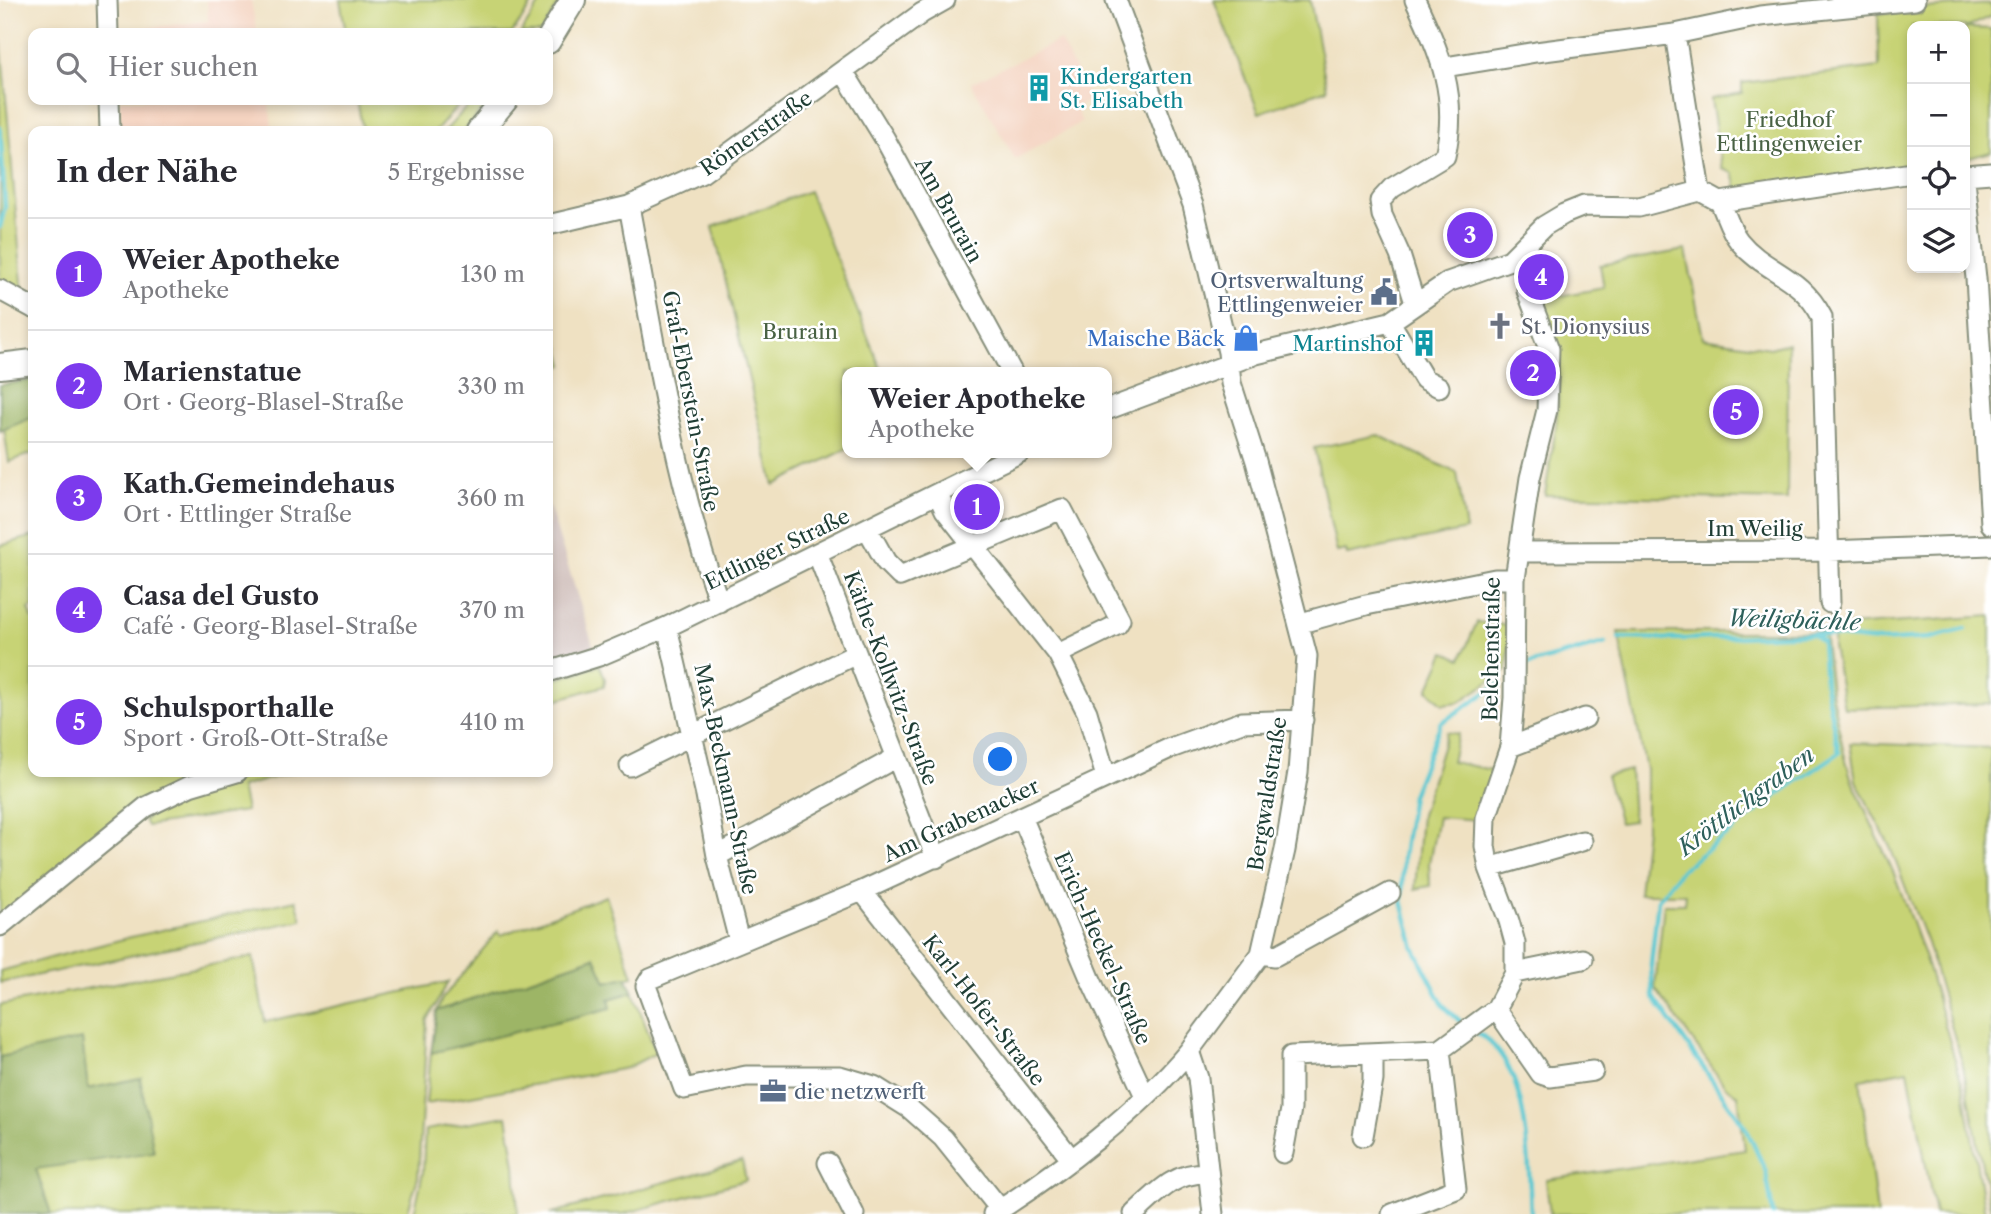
<!DOCTYPE html>
<html lang="de">
<meta charset="utf-8">
<style>
:root{--surface:#fff;--page:#f2f2f3;--text:#2b2b33;--muted:#7c7c81;--line:#e1e1e2;--accent:#7c3aed}
body{margin:0;font-family:"Libre Caslon Text",serif;background:var(--page);color:var(--text)}
.controls{position:absolute;right:21px;top:21px;display:grid;overflow:hidden;border-radius:14px;box-shadow:0 4px 10px #0003}
.controls button{width:63px;height:63px;display:grid;place-items:center;padding:0;border:0;border-bottom:2px solid var(--line);background:var(--surface);color:var(--text);font:35px sans-serif}
.you{position:absolute;left:1001px;top:760px;width:24px;height:24px;margin:-18px;border:5px solid #fff;border-radius:50%;background:#1a73e8;box-shadow:0 0 0 10px #1a73e833}
.badge{display:grid;place-items:center;width:46px;height:46px;border-radius:50%;background:var(--accent);color:#fff;font-size:23px;font-weight:700}
.pin{position:absolute;translate:-50% -50%;border:4px solid #fff;box-shadow:0 2px 7px #0006}
.popup{position:absolute;left:842px;top:367px;width:270px;height:91px;box-sizing:border-box;display:grid;place-content:center;border-radius:14px;background:var(--surface);filter:drop-shadow(0 2px 5px #0005);font-size:23px;white-space:nowrap;color:var(--muted)}
.popup b{font-size:26px;color:var(--text)}
.popup::after{content:'';position:absolute;left:50%;top:100%;margin-left:-14px;border:14px solid transparent;border-top-color:var(--surface)}
.list{margin:0;padding:0;list-style:none}
h2{display:flex;justify-content:space-between;align-items:center;height:91px;margin:0;padding:0 28px;font-size:30px}
h2 small{font-size:23px;font-weight:400;color:var(--muted)}
.list li{display:grid;grid-template-columns:46px 1fr auto;gap:21px;align-items:center;box-sizing:border-box;height:112px;padding:0 28px;border-top:2px solid var(--line)}
.list b{display:block;font-size:26px;white-space:nowrap}
.list p{margin:0;font-size:23px;white-space:nowrap;color:var(--muted)}
.list em{font-size:23px;font-style:normal;color:var(--muted)}
.icon{flex:none;width:38px;height:38px;fill:none;stroke:currentColor;stroke-width:2;stroke-linecap:round;stroke-linejoin:round}
.map{position:relative;flex:none;width:1991px;height:1214px;overflow:hidden}
.search{position:absolute;background:var(--surface);box-shadow:0 4px 10px #0003;left:28px;top:28px;width:525px;height:77px;display:flex;align-items:center;gap:18px;box-sizing:border-box;padding:0 24px;border-radius:14px;color:var(--muted);font-size:26px}
.panel{position:absolute;background:var(--surface);box-shadow:0 4px 10px #0003;left:28px;top:126px;width:525px;height:651px;border-radius:14px}
.map>svg:first-child{display:block}
.built{fill:#f4d3c0}
.industrial{fill:#d0c0bc}
.green{fill:#c7d374;stroke:#738854;stroke-width:2}
.forest{fill:#9db566;stroke:#5e794d;stroke-width:2}
.lines{fill:none;stroke-linecap:round;stroke-linejoin:round}
.stream{stroke:#5bc8d1;stroke-width:4.5}
.minor-casing{stroke:#878f7b;stroke-width:23}
.major-casing{stroke:#878f7b;stroke-width:28}
.minor{stroke:#fff;stroke-width:19}
.major{stroke:#fff;stroke-width:24}
.labels{text-anchor:middle;dominant-baseline:central;stroke-width:5;stroke-linejoin:round;paint-order:stroke}
.culture-label{font-size:21px;fill:#0d838f;stroke:#fff;text-anchor:start}
.park-label{font-size:21px;fill:#496244;stroke:#fff}
.street-label{font-size:21px;fill:#1f3d34;stroke:#fff}
.service-label{font-size:21px;fill:#4e5e75;stroke:#fff;text-anchor:end}
.worship-label{font-size:21px;fill:#5b616d;stroke:#fff;text-anchor:start}
.shop-label{font-size:21px;fill:#366cbe;stroke:#fff;text-anchor:end}
.water-label{font-size:23px;font-style:italic;fill:#2e605b;stroke:#fff}
</style>
<div class="map">
<svg width="1991" height="1214" viewBox="0 0 1991 1214">
<rect width="100%" height="100%" fill="#fff"/>
<filter id="ink" filterUnits="userSpaceOnUse"><feTurbulence type="fractalNoise" baseFrequency=".0143" numOctaves="2"/><feDisplacementMap in="SourceGraphic" scale="14" xChannelSelector="R" yChannelSelector="G"/><feConvolveMatrix kernelMatrix="1 2 1 2 8 2 1 2 1" color-interpolation-filters="sRGB"/></filter>
<filter id="wash" filterUnits="userSpaceOnUse"><feTurbulence type="fractalNoise" baseFrequency=".00686" numOctaves="4" result="noise"/><feDisplacementMap in="SourceGraphic" scale="28" xChannelSelector="R" yChannelSelector="G"/><feGaussianBlur stdDeviation="1.57" result="paint"/><feColorMatrix in="noise" values="0 0 0 0 0 0 0 0 0 0 0 0 0 0 0 0 0 1.4 0 .05"/><feComposite in="paint" operator="in"/></filter>
<g filter="url(#wash)">
<rect width="100%" height="100%" fill="#efe1c2"/>
<path class="built" d="M207 0H251L257 33H117V31L208 21Z
M1060 40 1090 100 1075 107 1082 122 1015 159 971 83Z
M120 100H268L273 131H121Z"/>
<path class="industrial" d="M548 503 594 648 548 662Z"/>
<path class="green" d="M340 0H535L512 33H346Z
M542 0H561L541 33H521Z
M1214 0H1310L1327 89 1259 113Z
M1991 4V16L1966 28 1991 29V152L1965 159V26H1912V166L1738 192 1733 173 1722 169 1711 99 1742 93V83L1879 67 1878 13 1921 14 1923 8Z
M0 41H1L23 294 0 282Z
M357 100H463L436 131H363Z
M473 100H491L464 131H445Z
M809 191 882 372H848L847 449 774 485 713 227Z
M1686 250 1703 338 1770 348 1788 343 1787 500 1545 495C1557 417 1570 377 1542 299L1604 288 1600 265Z
M548 300 564 365 548 373Z
M33 417V453L9 462 4 429Z
M1378 435 1457 473 1466 530 1347 555 1346 550 1337 552 1314 448Z
M33 536V607L29 609 33 620V772H216L180 784 0 919V546Z
M1991 616V704L1844 708 1833 646 1834 627Z
M1477 622 1511 626 1507 670 1459 702 1443 704 1428 690 1445 652 1461 659Z
M1618 632H1824L1831 692 1844 753 1851 778 1895 876 1927 964 1964 1090 1985 1214H1935L1908 1070 1860 1079 1877 1214H1550L1546 1180 1745 1150 1738 1095 1725 1086 1655 988 1664 904H1684L1685 894H1639L1646 828V769Z
M600 665 605 679 604 686 548 702V682Z
M1447 732 1458 734 1452 762 1497 771 1480 820 1438 817 1429 863 1430 886 1415 889 1421 815Z
M1850 743 1991 748V1212L1963 1066 1927 943 1890 847 1856 781Z
M1630 770 1633 821 1620 823 1606 776Z
M256 772H294L241 787 246 811 147 826 144 820 172 801Z
M606 896 633 976 606 982 594 957 437 1011 442 999 498 931 501 935Z
M296 900 302 920 0 983V971L131 937Z
M253 957 265 1022 448 982 427 1021 418 1177 407 1214H51L36 1169 140 1078 88 1089 82 1039 0 1057V1005Z
M633 992 656 1053 627 1068 426 1104 431 1053 611 1008 609 999Z
M507 1116 515 1165 518 1214H414L423 1172 425 1130Z
M742 1161 746 1180 623 1214H549Z"/>
<path class="forest" d="M33 380V417L0 431V385Z
M595 957 606 982 626 977 633 992 609 999 611 1008 431 1053 437 1011Z
M82 1039 88 1089 140 1078 154 1152 36 1169 51 1214H0V1057Z"/>
<g class="lines">
<path class="stream" d="M0 127 5 207 0 227
M1619 638 1685 639 1813 634 1878 641 1930 638 1965 629
M1522 666 1605 643
M1465 1026 1443 1005 1414 948 1402 901 1403 857 1412 795 1441 723 1499 684
M1476 1032C1531 1062 1528 1159 1531 1214
M1773 1214 1766 1172 1747 1130 1653 996 1651 964 1658 900 1681 870 1780 793 1839 753 1825 684 1822 642 1813 634"/>
</g>
</g>
<g filter="url(#ink)">
<g class="lines">
<defs>
<path id="minor" d="M107 0 108 33
M1116 0 1193 205 1228 352 1231 383 1256 461 1307 656 1298 772 1285 850 1261 954 1189 1051 1198 1078 1213 1214
M1415 0C1440 53 1459 96 1445 156L1392 188 1380 201 1382 215 1400 255 1415 303
M1675 34 1700 191
M1445 67 1536 52 1675 34 1760 16 1915 0
M843 71 885 139 1012 372
M109 100 110 131
M1965 175 1991 173
M1965 181 1976 278 1991 524
M1720 202C1726 214 1730 230 1739 241 1765 273 1800 274 1822 317L1830 603
M629 206C654 339 673 475 719 602
M548 225 629 206 702 173 922 13 945 0
M0 290 33 308
M1390 322 1424 379 1439 387
M1106 410 1256 354 1390 322 1448 282 1510 260 1544 226 1564 214 1584 206 1639 207 1700 191 1720 202 1912 173
M938 495 945 510 1058 654 1087 712 1106 777
M868 530 886 562 900 576 1062 509 1120 620 1117 625 1058 654
M1519 552 1828 551 1991 545
M818 555 936 858
M1301 623 1366 605 1495 579H1515
M667 627 706 795 717 856 739 941
M548 672 599 656 667 627 1019 453
M1510 747 1585 718
M630 766 856 654
M1022 817 1090 978 1145 1096
M717 856 897 757
M1489 868 1582 841
M862 891 1070 1157
M0 926 146 807 190 786 237 772
M1261 954 1275 956 1390 893
M1515 973 1583 959
M1496 1009 1541 1074 1550 1077 1593 1071
M1363 1136 1373 1080V1053
M1283 1153 1291 1109V1056L1440 1050 1496 1009 1515 973V943L1509 921 1489 868 1485 846 1486 818 1510 747 1514 698 1515 579 1530 478 1547 410 1549 349 1527 291
M828 1163 854 1214
M1000 1209 943 1138 909 1108 874 1086 840 1076H746L684 1089 646 986 650 979 862 891 1168 749 1242 722 1303 720
M993 1214C1058 1173 1140 1110 1189 1051
M1134 1214C1158 1192 1174 1172 1208 1173
M1392 1214 1456 1189 1440 1050"/>
<path id="major" d="M548 41 573 0
M479 131 505 100
M0 366 33 362"/>
</defs>
<use href="#minor" class="minor-casing"/>
<use href="#major" class="major-casing"/>
<use href="#minor" class="minor"/>
<use href="#major" class="major"/>
</g>
</g>
<defs>
<symbol id="building-bare" viewBox="-9 -9 18 18"><path d="M-4-6H4V6H1V3H-1V6H-4ZM-2.5-4.3h1.7v1.8h-1.7ZM.8-4.3h1.7v1.8H.8ZM-2.5-1h1.7V.8h-1.7ZM.8-1h1.7V.8H.8Z" fill="#0f9aa8" stroke="#fff" stroke-width="2.5" paint-order="stroke"/></symbol>
<symbol id="civic-bare" viewBox="-9 -9 18 18"><path d="M-.6-6.5H3V-4.5H.6V-3L4-1V1h2V6H-6V1h2V-1L-.6-3ZM-1.2 2.5V6h2.4V2.5Z" fill="#5c6f8a" stroke="#fff" stroke-width="2.5" paint-order="stroke"/></symbol>
<symbol id="church-bare" viewBox="-9 -9 18 18"><path d="M-1.2-6h2.4v3.5h3.3v2.4h-3.3V6h-2.4V-.1h-3.3v-2.4h3.3Z" fill="#6b7280" stroke="#fff" stroke-width="2.5" paint-order="stroke"/></symbol>
<symbol id="shop-bare" viewBox="-9 -9 18 18"><path d="M-5-2.5h2.3a2.7 3.5 0 0 1 5.4 0H5L5.5 6h-11ZM-1.5-2.5h3a1.5 2.3 0 0 0-3 0Z" fill="#3f7fe0" stroke="#fff" stroke-width="2.5" paint-order="stroke"/></symbol>
<symbol id="office-bare" viewBox="-9 -9 18 18"><path d="M-6-3h4V-5.5h4V-3h4V5H-6ZM-1-4.5V-3h2v-1.5ZM-6 0V1H6V0Z" fill="#5c6f8a" stroke="#fff" stroke-width="2.5" paint-order="stroke"/></symbol>
</defs>
<g fill-rule="evenodd">
<use href="#building-bare" x="1020" y="69" width="38" height="38"/>
<use href="#civic-bare" x="1365" y="273" width="38" height="38"/>
<use href="#church-bare" x="1481" y="307" width="38" height="38"/>
<use href="#shop-bare" x="1227" y="319" width="38" height="38"/>
<use href="#building-bare" x="1405" y="324" width="38" height="38"/>
<use href="#office-bare" x="754" y="1072" width="38" height="38"/>
</g>
<g class="labels">
<g class="culture-label">
<text x="1060" y="76">Kindergarten<tspan x="1060" dy="24">St. Elisabeth</tspan></text>
<text x="1403" y="343" text-anchor="end">Martinshof</text>
</g>
<g class="park-label">
<text x="1789" y="119">Friedhof<tspan x="1789" dy="24">Ettlingenweier</tspan></text>
<text x="800" y="331">Brurain</text>
</g>
<g class="street-label">
<text transform="translate(756 133) rotate(-35)">Römerstraße</text>
<text transform="translate(949 210) rotate(61)">Am Brurain</text>
<text transform="translate(691 401) rotate(79)">Graf-Eberstein-Straße</text>
<text x="1755" y="528">Im Weilig</text>
<text transform="translate(777 549) rotate(-26)">Ettlinger Straße</text>
<text transform="translate(1491 649) rotate(-89)">Belchenstraße</text>
<text transform="translate(891 678) rotate(69)">Käthe-Kollwitz-Straße</text>
<text transform="translate(726 779) rotate(78)">Max-Beckmann-Straße</text>
<text transform="translate(1267 794) rotate(-81)">Bergwaldstraße</text>
<text transform="translate(961 820) rotate(-25)">Am Grabenacker</text>
<text transform="translate(1103 948) rotate(66)">Erich-Heckel-Straße</text>
<text transform="translate(984 1010) rotate(52)">Karl-Hofer-Straße</text>
</g>
<g class="service-label">
<text x="1363" y="280">Ortsverwaltung<tspan x="1363" dy="24">Ettlingenweier</tspan></text>
<text x="794" y="1091" text-anchor="start">die netzwerft</text>
</g>
<g class="worship-label">
<text x="1521" y="326">St. Dionysius</text>
</g>
<g class="shop-label">
<text x="1225" y="338">Maische Bäck</text>
</g>
<g class="water-label">
<text transform="translate(1794 620) rotate(2)">Weiligbächle</text>
<text transform="translate(1746 801) rotate(-37)">Kröttlichgraben</text>
</g>
</g>
</svg>
<div class="controls">
<button>+</button>
<button>−</button>
<button><svg class="icon" aria-label="locate" viewBox="0 0 24 24"><circle cx="12" cy="12" r="6"/><path d="M12 2v4M12 18v4M2 12h4M18 12h4"/></svg></button>
<button><svg class="icon" aria-label="layers" viewBox="0 0 24 24"><path d="M12 4l9 5-9 5-9-5zM3 14l9 5 9-5"/></svg></button>
</div>
<div class="you"></div>
<div class="pin badge" style="left:977px;top:507px">1</div>
<div class="popup"><b>Weier Apotheke</b>Apotheke</div>
<div class="pin badge" style="left:1533px;top:373px">2</div>
<div class="pin badge" style="left:1470px;top:235px">3</div>
<div class="pin badge" style="left:1541px;top:277px">4</div>
<div class="pin badge" style="left:1736px;top:412px">5</div>
<div class="search"><svg class="icon" aria-label="search" viewBox="0 0 24 24"><circle cx="10" cy="10" r="6"/><path d="M15 15l6 6"/></svg>Hier suchen</div>
<section class="panel">
<h2>In der Nähe<small>5 Ergebnisse</small></h2>
<ul class="list">
<li><span class="badge">1</span><div><b>Weier Apotheke</b><p>Apotheke</p></div><em>130 m</em></li>
<li><span class="badge">2</span><div><b>Marienstatue</b><p>Ort · Georg-Blasel-Straße</p></div><em>330 m</em></li>
<li><span class="badge">3</span><div><b>Kath.Gemeindehaus</b><p>Ort · Ettlinger Straße</p></div><em>360 m</em></li>
<li><span class="badge">4</span><div><b>Casa del Gusto</b><p>Café · Georg-Blasel-Straße</p></div><em>370 m</em></li>
<li><span class="badge">5</span><div><b>Schulsporthalle</b><p>Sport · Groß-Ott-Straße</p></div><em>410 m</em></li>
</ul>
</section>
</div>
